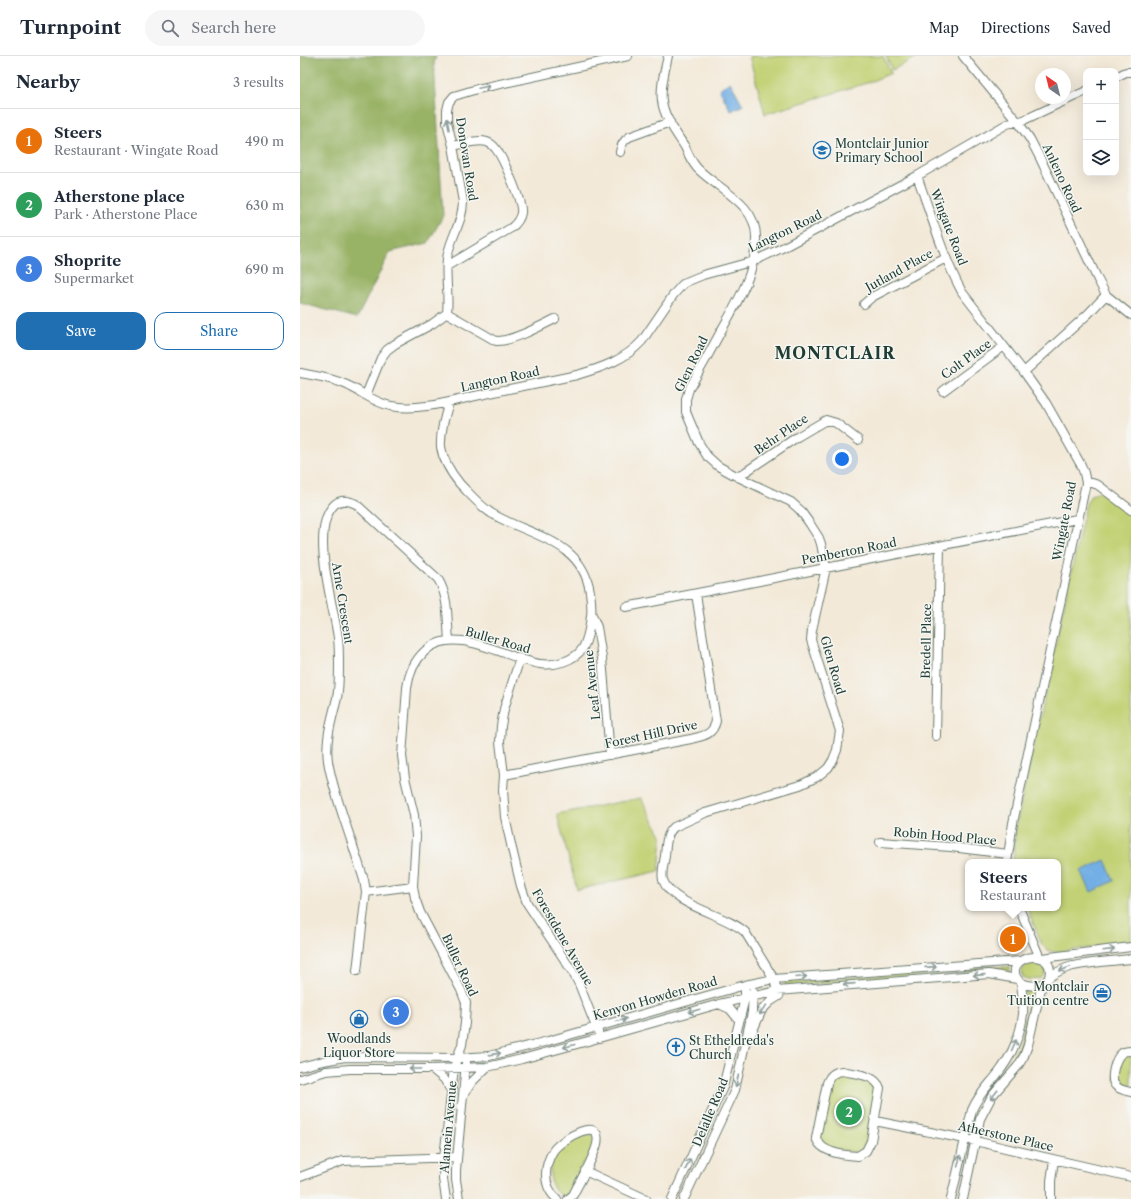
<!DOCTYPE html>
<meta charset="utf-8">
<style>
:root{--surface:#fff;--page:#f6f6f7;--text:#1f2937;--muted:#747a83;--line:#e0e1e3;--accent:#1f6fb2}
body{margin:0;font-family:"Libre Caslon Text",serif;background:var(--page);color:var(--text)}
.controls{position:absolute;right:12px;top:12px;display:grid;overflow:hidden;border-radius:8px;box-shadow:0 4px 16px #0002}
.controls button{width:36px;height:36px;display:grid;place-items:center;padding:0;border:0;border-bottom:1px solid var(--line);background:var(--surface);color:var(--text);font:20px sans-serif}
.compass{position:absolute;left:735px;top:12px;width:36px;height:36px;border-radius:50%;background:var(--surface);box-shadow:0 4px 16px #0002;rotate:325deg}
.you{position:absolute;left:542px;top:403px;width:14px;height:14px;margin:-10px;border:3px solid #fff;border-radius:50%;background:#1a73e8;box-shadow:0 0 0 6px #1a73e833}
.badge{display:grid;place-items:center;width:26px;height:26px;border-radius:50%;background:var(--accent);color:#fff;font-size:13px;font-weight:700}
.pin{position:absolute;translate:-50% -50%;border:2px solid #fff;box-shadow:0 1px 4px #0006}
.popup{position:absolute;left:665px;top:803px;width:96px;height:52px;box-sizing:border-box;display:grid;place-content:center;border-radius:8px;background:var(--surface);filter:drop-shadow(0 1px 3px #0005);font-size:13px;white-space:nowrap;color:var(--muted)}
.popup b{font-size:15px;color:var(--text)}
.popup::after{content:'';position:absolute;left:50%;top:100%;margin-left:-8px;border:8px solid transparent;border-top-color:var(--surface)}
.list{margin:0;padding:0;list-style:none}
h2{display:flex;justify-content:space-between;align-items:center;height:52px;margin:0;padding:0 16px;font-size:17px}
h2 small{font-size:13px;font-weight:400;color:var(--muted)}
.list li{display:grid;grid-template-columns:26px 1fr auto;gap:12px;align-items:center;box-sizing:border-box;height:64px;padding:0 16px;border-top:1px solid var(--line)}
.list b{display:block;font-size:15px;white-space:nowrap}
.list p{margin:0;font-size:13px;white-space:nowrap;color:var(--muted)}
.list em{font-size:13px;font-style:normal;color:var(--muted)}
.actions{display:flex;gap:8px;padding:12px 16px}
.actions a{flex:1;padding:9px 0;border:1px solid var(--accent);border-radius:12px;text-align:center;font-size:14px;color:var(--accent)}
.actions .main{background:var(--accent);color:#fff}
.icon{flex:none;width:22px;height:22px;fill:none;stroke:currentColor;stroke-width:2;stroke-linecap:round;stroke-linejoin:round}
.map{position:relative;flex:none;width:831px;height:1143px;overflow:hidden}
header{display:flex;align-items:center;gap:24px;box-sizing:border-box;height:56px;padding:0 20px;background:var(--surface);border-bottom:1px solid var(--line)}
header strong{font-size:19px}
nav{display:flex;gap:22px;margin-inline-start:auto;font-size:14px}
.search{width:280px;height:36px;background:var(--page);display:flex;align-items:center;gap:10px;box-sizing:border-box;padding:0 14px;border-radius:22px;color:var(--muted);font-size:15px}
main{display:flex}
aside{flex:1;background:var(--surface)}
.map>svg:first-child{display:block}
.green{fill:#c2d174;stroke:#708754}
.forest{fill:#99b366;stroke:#5c784d}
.water{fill:#73afe4;stroke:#49768c}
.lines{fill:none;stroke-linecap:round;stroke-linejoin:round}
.minor-casing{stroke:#69796d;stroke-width:10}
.minor{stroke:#fff;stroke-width:8}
.oneway{stroke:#8f9e9a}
.labels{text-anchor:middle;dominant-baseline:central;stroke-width:3;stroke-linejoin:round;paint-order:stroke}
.poi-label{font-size:12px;fill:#1f3d34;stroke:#f6f6f2;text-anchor:start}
.street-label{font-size:12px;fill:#1f3d34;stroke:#f6f6f2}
.district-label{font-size:16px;font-weight:bold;letter-spacing:1px;fill:#1f3d34;stroke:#f6f6f2}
</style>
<header>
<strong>Turnpoint</strong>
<div class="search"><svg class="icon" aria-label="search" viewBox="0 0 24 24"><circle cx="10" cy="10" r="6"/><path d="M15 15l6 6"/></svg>Search here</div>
<nav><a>Map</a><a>Directions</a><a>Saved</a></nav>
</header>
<main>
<aside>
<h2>Nearby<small>3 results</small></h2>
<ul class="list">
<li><span class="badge" style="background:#e8710a">1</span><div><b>Steers</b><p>Restaurant · Wingate Road</p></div><em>490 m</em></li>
<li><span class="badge" style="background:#2e9e5b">2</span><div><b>Atherstone place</b><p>Park · Atherstone Place</p></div><em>630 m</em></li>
<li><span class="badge" style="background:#3f7fe0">3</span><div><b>Shoprite</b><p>Supermarket</p></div><em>690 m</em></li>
</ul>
<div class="actions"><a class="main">Save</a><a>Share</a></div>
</aside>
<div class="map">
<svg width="831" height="1143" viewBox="0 0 831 1143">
<rect width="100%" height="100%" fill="#f6f6f2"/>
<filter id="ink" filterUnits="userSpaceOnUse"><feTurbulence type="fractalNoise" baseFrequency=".025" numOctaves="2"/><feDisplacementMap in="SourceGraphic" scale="8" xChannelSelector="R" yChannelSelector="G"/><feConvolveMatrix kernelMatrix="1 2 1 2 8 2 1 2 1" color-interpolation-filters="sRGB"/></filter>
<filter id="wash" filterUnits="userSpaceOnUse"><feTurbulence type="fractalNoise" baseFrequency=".012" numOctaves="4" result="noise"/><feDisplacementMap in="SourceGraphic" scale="16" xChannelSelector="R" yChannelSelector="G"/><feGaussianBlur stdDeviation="0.9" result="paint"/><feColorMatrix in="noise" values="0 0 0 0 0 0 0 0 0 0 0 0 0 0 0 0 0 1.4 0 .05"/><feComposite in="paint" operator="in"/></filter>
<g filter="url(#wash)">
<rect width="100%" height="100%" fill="#f3e9d8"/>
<path class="green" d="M449 0H583L591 17 570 26 465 58Z
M586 0H619L592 14Z
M799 436 807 439 831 459V887L756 896C749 895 746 894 742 889L727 852H758V806H713L716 770 786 448 791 439Z
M341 742 362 781 359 815 277 834 257 758Z
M736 906 744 909C750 924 733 926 723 921L721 916C723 908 729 907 736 906Z
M689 911H710V917L690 914 488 930 485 929V926Z
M725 935H736V936C731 959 728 983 717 1004 709 1018 696 1028 687 1041 681 1050 678 1062 674 1072L672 1073 674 1056 680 1045 708 1010 719 990 727 958 728 948Z
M831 998V1034L820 1031 814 1022 822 1000Z
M539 1019 570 1025 574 1027 578 1036 565 1092 555 1097 525 1091 522 1089 519 1077 531 1025 533 1022Z
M288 1078 293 1080 296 1088 270 1140C249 1143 247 1114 253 1102 254 1099 258 1094 260 1092 268 1084 278 1080 288 1078Z"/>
<path class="forest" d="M0 0H136L134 6 143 160 128 187 90 196 57 262 0 247Z"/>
<path class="water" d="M430 26 443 49 431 55 419 33Z
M805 804 814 825 791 836 781 815Z"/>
</g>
<g filter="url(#ink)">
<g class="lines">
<defs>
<path id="minor" d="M368 0C365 14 360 31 362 45 364 61 376 77 385 91 388 98 392 106 397 112 418 134 458 147 456 184 455 219 436 248 420 277 410 296 400 314 389 333L386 343V356L399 387 407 400 418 410 438 421 491 446 500 454 510 468 519 482 521 488 526 512 512 574 511 584 540 675 537 694 533 704 528 712 517 721 500 729 405 757 374 771C366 778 366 789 365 800 364 807 361 816 363 824 371 849 427 859 445 876L474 923 477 935 476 942
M663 0 718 66 730 83 740 102 798 224 806 239 831 259
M816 21 826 16H831
M320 96C321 89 323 85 329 81L370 66
M617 120C631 158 643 201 662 236L724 316 746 347 781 409 784 417 786 427 713 767 707 806
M147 210 211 172C216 168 220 163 221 157 223 147 203 102 196 93 194 90 190 87 187 86 177 83 163 88 153 90
M564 248 572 241 646 202
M147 257 196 285C211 286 241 270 255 263
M724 316 788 258 806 239
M0 317C16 320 32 322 47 329 62 336 75 347 91 350 118 355 148 346 175 340 209 333 243 326 277 319 301 312 325 304 342 285L374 238 382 229 386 226 403 219 454 205 484 191 617 120 707 68 724 64 786 35
M643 335 704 290
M66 339 81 302 87 294 95 288 132 268 147 257C149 239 145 221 147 203 149 183 163 167 163 146L153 90 147 66V54L149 46 154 40 177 33 328 0
M438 421 497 381 526 364 536 367 558 384
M786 427H792L798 429 831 454
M326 551 777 463
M292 559 297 571 302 602 310 699
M220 602 204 653 201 670 200 686 204 719 203 734 205 761 212 793 221 830 227 847 272 915 279 928 298 976
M636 680 640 490
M204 719 391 683C403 680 413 679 416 665L396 538
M580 786 651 791 708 798
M66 836 113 830
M719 852 740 902
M742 902 831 891
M57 915 66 836 64 824C57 802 50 781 43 760 37 742 31 724 28 705 25 683 32 663 37 642 39 632 39 620 39 609 39 600 39 591 38 582 34 550 9 474 34 449 40 443 48 444 56 448L138 523C149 541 147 564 149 584
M749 921C756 896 719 896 715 913 713 928 731 932 742 928 746 927 747 923 751 920 757 916 765 912 773 910 792 906 812 905 831 903
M419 948 430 953 439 964
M450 981 462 954 471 945 479 940
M831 995C828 995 825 995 822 997 815 1002 809 1024 816 1030 820 1034 826 1035 831 1036
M0 1011 23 1005 45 1001 157 1002 189 1000 248 985 445 929 474 923 499 921 720 905
M132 1013 144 1023 152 1036
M542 1015C555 1018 575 1018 580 1032L571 1085 566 1095 558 1100C543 1099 521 1097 516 1082L527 1027C530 1019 534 1016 542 1015Z
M0 1023 26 1015 50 1013H132L187 1011 222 1003 299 982 419 948 477 935 689 918 717 923
M164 1038 172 1026 187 1011
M575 1065 675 1085 831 1121
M285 1115 346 1143
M0 1121 43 1105 157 1101
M146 1143 143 1123 144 1102 154 1012 157 1002 162 989 165 967 166 947 161 934 120 856 115 842 113 830 116 780 115 770 114 759 105 722 102 700 107 632C109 617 114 605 125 595 155 567 207 603 240 608 255 610 274 605 283 592 288 582 290 570 291 560 292 552 291 543 290 536 282 483 228 480 191 457 179 449 170 438 160 428 151 417 143 404 141 391 140 376 145 360 149 346
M159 1143 156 1124V1114L166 1007
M257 1143C250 1137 246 1128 246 1118 246 1110 249 1102 253 1095 261 1083 303 1058 297 1088 294 1102 280 1125 273 1139L268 1143
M372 1143 423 1031 445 942V929
M384 1143 435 1034 452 956 453 935
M651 1143 672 1054C680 1035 691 1028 702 1012 713 997 721 976 723 958 724 948 722 937 721 927
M663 1143 680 1063 692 1040 718 1010 724 1000 728 989 742 928
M751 1143V1125L754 1104"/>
</defs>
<use href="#minor" class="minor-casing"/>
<use href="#minor" class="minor"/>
</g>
<defs><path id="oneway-shaft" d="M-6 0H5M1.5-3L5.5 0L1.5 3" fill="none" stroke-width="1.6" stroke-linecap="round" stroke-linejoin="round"/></defs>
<g class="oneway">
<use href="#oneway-shaft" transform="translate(184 31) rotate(-12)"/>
<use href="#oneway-shaft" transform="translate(148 68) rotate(-100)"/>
<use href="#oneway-shaft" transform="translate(809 894) rotate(-7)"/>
<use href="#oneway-shaft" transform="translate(631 911) rotate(-4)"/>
<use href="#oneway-shaft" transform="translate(765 913) rotate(159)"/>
<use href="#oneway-shaft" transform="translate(679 919) rotate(176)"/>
<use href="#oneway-shaft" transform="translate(501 921) rotate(-5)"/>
<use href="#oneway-shaft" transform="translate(549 928) rotate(176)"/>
<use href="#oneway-shaft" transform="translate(463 954) rotate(126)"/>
<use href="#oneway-shaft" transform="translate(394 955) rotate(164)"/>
<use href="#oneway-shaft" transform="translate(321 964) rotate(-16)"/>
<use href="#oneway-shaft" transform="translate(714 989) rotate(-66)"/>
<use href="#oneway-shaft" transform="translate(269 990) rotate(165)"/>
<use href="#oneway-shaft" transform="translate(195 998) rotate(-11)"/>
<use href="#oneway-shaft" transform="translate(115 1013) rotate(-180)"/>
<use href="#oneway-shaft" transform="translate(437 1025) rotate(103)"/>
<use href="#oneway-shaft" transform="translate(694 1039) rotate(127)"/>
<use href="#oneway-shaft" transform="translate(659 1105) rotate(-77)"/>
<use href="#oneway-shaft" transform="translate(388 1108) rotate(-65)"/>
</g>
</g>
<defs>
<symbol id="school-ring" viewBox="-11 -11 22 22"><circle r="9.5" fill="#f6f6f2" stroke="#1f6fb2" stroke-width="1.5"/><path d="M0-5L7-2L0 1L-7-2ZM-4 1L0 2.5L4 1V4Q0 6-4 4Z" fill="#1f6fb2"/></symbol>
<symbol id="office-ring" viewBox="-11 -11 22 22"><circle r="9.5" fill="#f6f6f2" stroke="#1f6fb2" stroke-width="1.5"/><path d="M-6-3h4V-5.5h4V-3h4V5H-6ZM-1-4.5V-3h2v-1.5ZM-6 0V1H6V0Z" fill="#1f6fb2"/></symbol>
<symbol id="shop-ring" viewBox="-11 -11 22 22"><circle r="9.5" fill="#f6f6f2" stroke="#1f6fb2" stroke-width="1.5"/><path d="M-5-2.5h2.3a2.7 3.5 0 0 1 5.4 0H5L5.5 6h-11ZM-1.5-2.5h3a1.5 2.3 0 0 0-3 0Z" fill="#1f6fb2"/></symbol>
<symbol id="church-ring" viewBox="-11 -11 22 22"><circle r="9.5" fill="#f6f6f2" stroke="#1f6fb2" stroke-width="1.5"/><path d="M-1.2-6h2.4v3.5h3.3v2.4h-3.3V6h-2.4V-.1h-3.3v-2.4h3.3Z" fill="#1f6fb2"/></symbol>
</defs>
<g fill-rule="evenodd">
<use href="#school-ring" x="512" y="84" width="20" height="20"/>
<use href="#office-ring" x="792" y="927" width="20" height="20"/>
<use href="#shop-ring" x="49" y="953" width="20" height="20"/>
<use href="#church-ring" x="366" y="981" width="20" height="20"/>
</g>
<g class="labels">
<g class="poi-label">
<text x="535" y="87">Montclair Junior<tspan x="535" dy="14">Primary School</tspan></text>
<text x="789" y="930" text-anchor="end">Montclair<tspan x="789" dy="14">Tuition centre</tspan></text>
<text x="59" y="982" text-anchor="middle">Woodlands<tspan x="59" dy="14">Liquor Store</tspan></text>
<text x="389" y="984">St Etheldreda's<tspan x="389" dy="14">Church</tspan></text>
</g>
<g class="street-label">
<text transform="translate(167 103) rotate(81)">Donovan Road</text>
<text transform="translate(762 122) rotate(65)">Anleno Road</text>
<text transform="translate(649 171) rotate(69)">Wingate Road</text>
<text transform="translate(485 175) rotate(-26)">Langton Road</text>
<text transform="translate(599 214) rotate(-29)">Jutland Place</text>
<text transform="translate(666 303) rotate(-36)">Colt Place</text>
<text transform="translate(391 308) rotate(-64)">Glen Road</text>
<text transform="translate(200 323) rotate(-12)">Langton Road</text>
<text transform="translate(481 378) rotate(-34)">Behr Place</text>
<text transform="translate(764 465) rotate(-79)">Wingate Road</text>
<text transform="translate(549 495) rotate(-11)">Pemberton Road</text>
<text transform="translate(43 547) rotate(81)">Arne Crescent</text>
<text transform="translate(198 584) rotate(16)">Buller Road</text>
<text transform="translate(626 585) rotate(-89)">Bredell Place</text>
<text transform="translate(533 609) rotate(74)">Glen Road</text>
<text transform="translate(292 629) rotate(-96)">Leaf Avenue</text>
<text transform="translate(351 678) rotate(-12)">Forest Hill Drive</text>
<text transform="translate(645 780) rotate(5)">Robin Hood Place</text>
<text transform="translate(263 881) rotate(60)">Forestdene Avenue</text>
<text transform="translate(160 909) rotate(65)">Buller Road</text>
<text transform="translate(355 942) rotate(-16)">Kenyon Howden Road</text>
<text transform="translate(410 1056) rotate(-67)">Delalle Road</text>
<text transform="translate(148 1071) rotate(-85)">Alamein Avenue</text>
<text transform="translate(706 1080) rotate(13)">Atherstone Place</text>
</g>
<g class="district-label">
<text x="535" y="297">MONTCLAIR</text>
</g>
</g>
</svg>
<div class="controls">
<button>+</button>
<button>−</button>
<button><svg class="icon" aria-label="layers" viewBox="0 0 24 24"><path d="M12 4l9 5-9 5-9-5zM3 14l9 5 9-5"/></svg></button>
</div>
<svg class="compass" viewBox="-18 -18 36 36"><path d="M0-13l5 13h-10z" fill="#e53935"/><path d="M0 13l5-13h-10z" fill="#747a83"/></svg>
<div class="you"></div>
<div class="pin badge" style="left:713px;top:883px;background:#e8710a">1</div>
<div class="popup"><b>Steers</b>Restaurant</div>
<div class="pin badge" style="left:549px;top:1056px;background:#2e9e5b">2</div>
<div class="pin badge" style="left:96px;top:956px;background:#3f7fe0">3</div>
</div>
</main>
